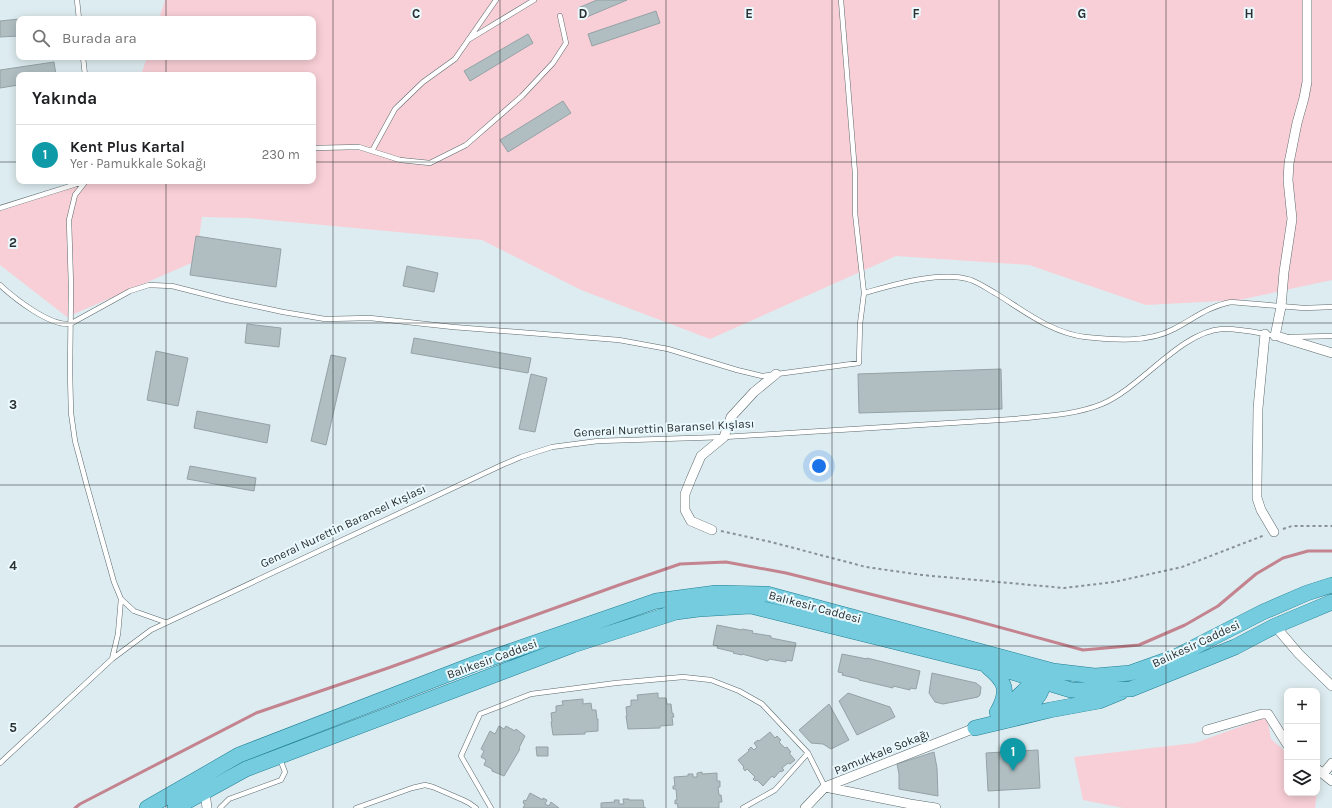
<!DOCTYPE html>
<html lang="tr">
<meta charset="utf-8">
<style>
:root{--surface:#fff;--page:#f6f6f6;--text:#202124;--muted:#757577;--line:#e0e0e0;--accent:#1a73e8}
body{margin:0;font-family:Karla,sans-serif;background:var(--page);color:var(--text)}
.controls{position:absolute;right:12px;bottom:12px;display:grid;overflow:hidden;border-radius:8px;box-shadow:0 2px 10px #0003}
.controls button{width:36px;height:36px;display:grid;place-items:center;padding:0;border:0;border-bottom:1px solid var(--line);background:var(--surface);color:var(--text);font:20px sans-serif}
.you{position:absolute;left:819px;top:466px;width:14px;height:14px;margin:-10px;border:3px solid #fff;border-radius:50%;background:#1a73e8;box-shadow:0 0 0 6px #1a73e833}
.badge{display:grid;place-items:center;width:26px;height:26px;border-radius:50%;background:var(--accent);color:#fff;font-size:13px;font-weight:700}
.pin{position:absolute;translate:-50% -33px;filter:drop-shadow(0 1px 2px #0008)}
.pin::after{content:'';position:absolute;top:21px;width:14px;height:12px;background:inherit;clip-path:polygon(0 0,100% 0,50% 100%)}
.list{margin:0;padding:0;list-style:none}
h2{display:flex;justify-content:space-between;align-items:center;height:52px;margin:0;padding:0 16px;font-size:17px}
h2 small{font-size:13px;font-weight:400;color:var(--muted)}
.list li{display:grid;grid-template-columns:26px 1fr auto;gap:12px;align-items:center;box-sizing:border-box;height:60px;padding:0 16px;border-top:1px solid var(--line)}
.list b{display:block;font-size:15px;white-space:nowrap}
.list p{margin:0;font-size:13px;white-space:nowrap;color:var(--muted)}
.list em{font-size:13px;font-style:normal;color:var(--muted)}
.icon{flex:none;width:22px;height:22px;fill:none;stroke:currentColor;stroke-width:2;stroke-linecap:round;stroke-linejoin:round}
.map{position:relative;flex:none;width:1332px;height:808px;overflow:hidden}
.search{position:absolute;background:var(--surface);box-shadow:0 2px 10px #0003;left:16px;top:16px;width:300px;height:44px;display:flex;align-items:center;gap:10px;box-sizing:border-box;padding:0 14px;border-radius:8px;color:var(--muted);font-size:15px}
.panel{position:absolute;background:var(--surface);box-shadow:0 2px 10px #0003;left:16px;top:72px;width:300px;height:112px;border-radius:8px}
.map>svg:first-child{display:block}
.green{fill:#f8cfd6}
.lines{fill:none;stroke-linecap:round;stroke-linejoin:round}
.stream{stroke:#c3838f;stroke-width:3}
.building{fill:#b0bec2;stroke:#94a2a6}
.service-casing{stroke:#5c696d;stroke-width:5.5}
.minor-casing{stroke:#5c696d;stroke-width:10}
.primary-casing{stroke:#207f94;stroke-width:16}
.path{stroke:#889296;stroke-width:2;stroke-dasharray:3 3;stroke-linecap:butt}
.service{stroke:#fff;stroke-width:4.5}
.minor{stroke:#fff;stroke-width:9}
.primary{stroke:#76ccdf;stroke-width:15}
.grid{fill:none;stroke:#2b3032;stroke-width:1;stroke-opacity:0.55}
.labels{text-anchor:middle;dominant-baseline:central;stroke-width:4;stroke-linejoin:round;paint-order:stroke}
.street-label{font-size:12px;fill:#2b3032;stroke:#eaf9fd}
.grid-label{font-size:13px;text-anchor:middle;font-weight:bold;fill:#2b3032;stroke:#eaf9fd;stroke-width:4;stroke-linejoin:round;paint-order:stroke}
</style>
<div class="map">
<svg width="1332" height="808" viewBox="0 0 1332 808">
<rect width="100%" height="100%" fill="#ddecf0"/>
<path class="green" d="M165 0H1332V280L1239 300 1146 305 1029 265 896 256 710 339 581 290 482 240 248 218 202 217 196 261 67 317 0 265V211L87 181H313V75H141L147 57H313V19H159Z
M1267 717 1271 739 1287 753V793H1317L1315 808H1123L1083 800 1074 757 1195 743Z"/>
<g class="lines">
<path class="stream" d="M75 808 80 804 256 713 388 668 619 585 680 564 726 562 786 573 958 616 1083 650 1139 645 1185 625 1218 606 1256 574 1283 558 1308 551H1332"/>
</g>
<path class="building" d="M597 0H627L582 19 578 8Z
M656 11 660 23 592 46 588 34Z
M38 17V19H19V36L0 37V21Z
M528 34 533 43 470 81 464 71Z
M54 62 56 75H19V85L0 88V70Z
M563 101 571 113 508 152 500 140Z
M196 236 281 249 276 287 190 275Z
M407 266 438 273 434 292 403 286Z
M247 324 281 328 279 347 245 343Z
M414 338 531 358 528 373 411 353Z
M156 351 188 358 178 406 147 400Z
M331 355 346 358 326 445 311 441Z
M1001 369 1002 409 859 413 858 374Z
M531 374 547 378 535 432 519 429Z
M197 411 270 425 267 443 194 428Z
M190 466 256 478 254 491 187 479Z
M717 625 742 630V629L753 631 752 633 771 636V638L796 643 792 661 786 660V662L769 659 768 661 742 654V655L733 653 734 652 717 648 718 646 713 645Z
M842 654 867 659V658L920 671 916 689 910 688V690L893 686V688L859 680V679L842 675 843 673 838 672Z
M932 673 976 683 981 687 980 695 978 697 943 704 935 702 929 693Z
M658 693V698H666L667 704H671L672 713H673L674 717H672L673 725 660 726V728L628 729 626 716H627L626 707 631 706V700H638L637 695Z
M848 693 890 707 895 717 857 735 839 701Z
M583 699V704L591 703 592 710H596L597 719H598V731L585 732V734L553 735 551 722H552L551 713 556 712V706L563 705 562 701Z
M829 704 849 740 831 749 823 744 811 743 799 730Z
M499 726 504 729 506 726 515 731 516 729 525 736 519 748 520 749 504 776 492 771V769L484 765 486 760 481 757 484 751 481 749 490 731 495 734Z
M770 732 775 738 777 736 781 740 779 742 785 748 787 747 791 752 789 753 795 760 790 764 788 763 782 768 784 770 781 772 780 771 774 778 772 776 763 786 757 780 755 781 753 779 755 777 747 769 745 771 743 768 744 767 738 760 749 751 748 750 751 747 754 750 757 747 754 743 758 740 759 741Z
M536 747H548V756H537Z
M1038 750 1040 788 988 791 986 753Z
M934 752 937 768 938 796 899 789V774L897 764Z
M702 772V774L717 773V781H720V787H718L719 795H721L722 802H719V808H678L677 803 675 804V800H677L676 789H673V786H675L674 777 688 776V774H693V777H697V773Z
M530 793 543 800V798L547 800 545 804 549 806 551 802 559 808H523L525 804 523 803 524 800 526 801Z
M623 799H629V800H643L644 808H646H601V803L615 802 614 800H619V804H624Z"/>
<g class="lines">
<defs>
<path id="service" d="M77 0 79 19
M468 40 534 0
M83 57 85 75
M313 148 359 147 400 160 430 163 466 145 522 96 553 63 566 43 560 16
M372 151 395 109 423 82 455 59 496 0
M86 181 75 195 69 220 71 286 70 372 71 413 75 441 87 486 114 582 121 599
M0 208 86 181
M0 285C15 299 50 326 70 324L130 291 149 285 172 286 227 300 283 312 325 319 370 318 453 327 619 340 668 349 737 370 762 376 859 363 860 324 864 293 855 213V173L841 0
M864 293C893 285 941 270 971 280 979 283 988 289 995 293 1023 310 1051 333 1085 337 1113 340 1148 343 1174 329 1193 319 1209 306 1231 302L1304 308 1332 307
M1289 337 1332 336
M112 659 118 634 121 599 134 611 165 622
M0 763 112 659 151 630 502 465 521 457 552 447 598 441 724 437 1015 419C1044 416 1075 415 1102 404 1142 387 1180 332 1222 329 1240 328 1258 333 1276 336
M220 808 229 799 281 780 285 772 280 759
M356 808 412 788 425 785 433 787 463 800 469 803 476 808
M491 808 461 756 480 714 531 694 616 683 683 677 711 680 739 691 762 704 808 753 825 787
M743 808 775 790 808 753"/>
<path id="minor" d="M1265 334 1258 408 1257 484V498L1261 510 1274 532
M1275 336 1281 307 1284 272 1292 219 1288 180 1289 163 1297 123 1304 98 1307 82V0
M1280 337 1332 353
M712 530 691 521 685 510V494L691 479 701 456 724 437 731 417 754 392 776 374
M1275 626 1299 654 1332 686
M1207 730 1262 714H1268L1287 744
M1317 769 1332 781
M1323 774 1332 763
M825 787 910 804 936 808
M205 792 207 808
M805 808 825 787 975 728"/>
<path id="primary" d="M988 667C1006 682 1009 690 998 711
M997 712C1006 706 1015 700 1023 692 1029 686 1034 680 1041 674
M1014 716C1030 707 1048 693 1042 673
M975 728 1050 710 1099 701 1121 692
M147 808 239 755 477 663 656 601 716 593 767 594 1053 671 1095 676 1130 673 1175 657 1263 612 1307 593 1332 585
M175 808 246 769 573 645 676 612 699 609 751 606 985 664 1071 690 1131 689 1235 647 1275 626 1332 602"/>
</defs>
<use href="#service" class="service-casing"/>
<use href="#minor" class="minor-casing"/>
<use href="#primary" class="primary-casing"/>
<path class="path" d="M1283 529 1292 526H1332
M721 531 771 542 866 567 922 575 1064 588 1114 582 1182 567 1265 535"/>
<use href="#service" class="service"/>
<use href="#minor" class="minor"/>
<use href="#primary" class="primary"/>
</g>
<path class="grid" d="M166 0V19M333 0V808M500 0V808M666 0V808M832 0V808M999 0V808M1166 0V808M166 57V75M0 162H19M313 162H1332M166 181V808M0 323H1332M0 485H1332M0 646H1332"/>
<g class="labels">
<g class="street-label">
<text transform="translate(664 428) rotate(-3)">General Nurettin Baransel Kışlası</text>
<text transform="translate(343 526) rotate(-25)">General Nurettin Baransel Kışlası</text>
<text transform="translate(815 607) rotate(15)">Balıkesir Caddesi</text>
<text transform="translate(1196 644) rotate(-25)">Balıkesir Caddesi</text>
<text transform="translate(492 659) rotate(-20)">Balıkesir Caddesi</text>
<text transform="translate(882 752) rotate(-22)">Pamukkale Sokağı</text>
</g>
</g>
<g class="grid-label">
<text x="416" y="18">C</text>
<text x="583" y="18">D</text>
<text x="749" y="18">E</text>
<text x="916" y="18">F</text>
<text x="1082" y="18">G</text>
<text x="1249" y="18">H</text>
<text x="13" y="247">2</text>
<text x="13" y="409">3</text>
<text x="13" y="570">4</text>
<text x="13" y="732">5</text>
</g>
</svg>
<div class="controls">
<button>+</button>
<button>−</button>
<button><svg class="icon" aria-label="layers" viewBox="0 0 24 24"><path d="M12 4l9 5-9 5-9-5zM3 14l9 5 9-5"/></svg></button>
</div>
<div class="you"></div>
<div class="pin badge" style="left:1013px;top:771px;background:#0f9aa8">1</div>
<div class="search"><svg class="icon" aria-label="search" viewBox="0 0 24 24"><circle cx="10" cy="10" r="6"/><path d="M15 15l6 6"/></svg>Burada ara</div>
<section class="panel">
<h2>Yakında<small></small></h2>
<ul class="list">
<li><span class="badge" style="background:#0f9aa8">1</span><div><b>Kent Plus Kartal</b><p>Yer · Pamukkale Sokağı</p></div><em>230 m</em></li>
</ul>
</section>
</div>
